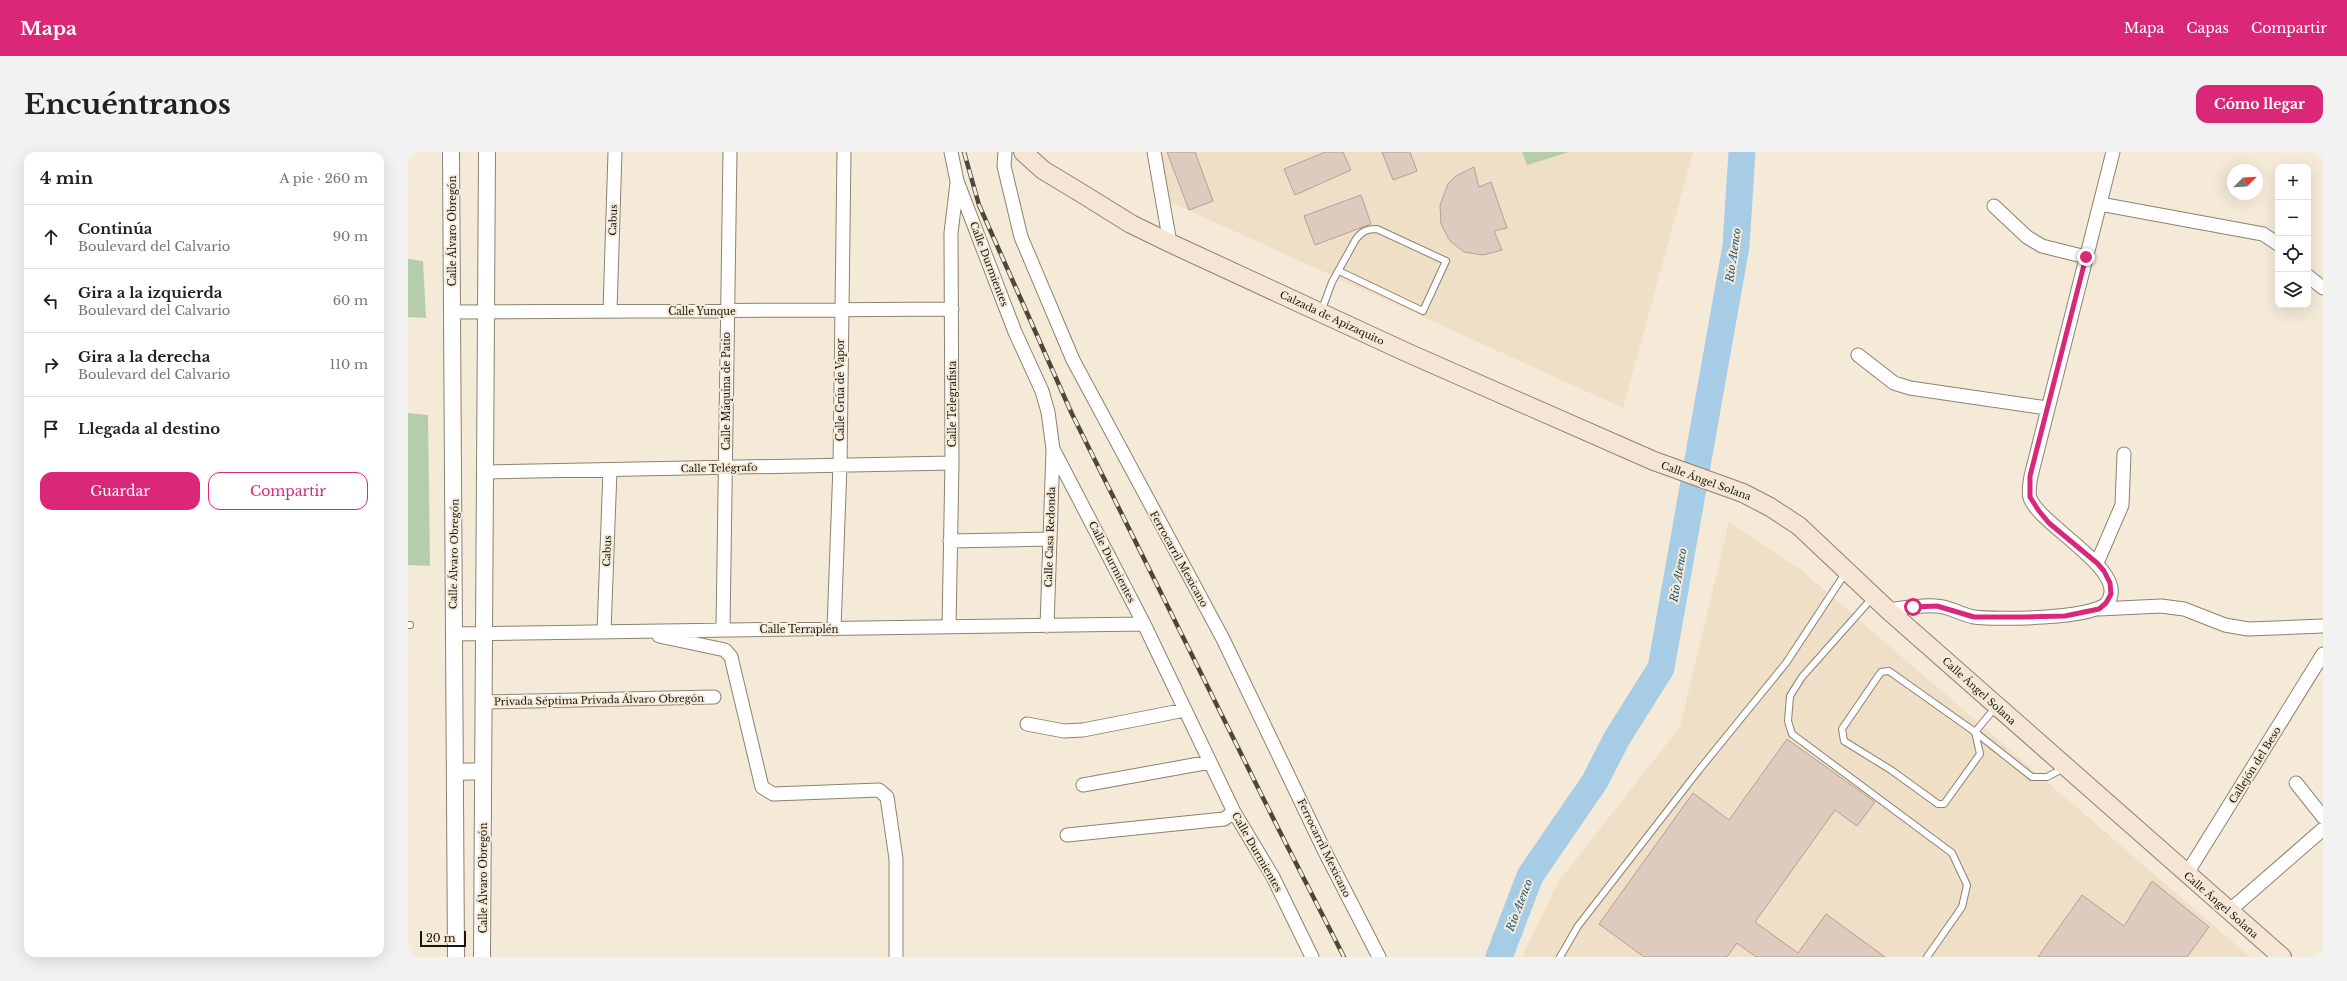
<!DOCTYPE html>
<html lang="es">
<meta charset="utf-8">
<style>
:root{--surface:#fff;--page:#f2f2f2;--text:#202124;--muted:#757577;--line:#e0e0e0;--accent:#db2777}
body{margin:0;font-family:"Libre Baskerville",serif;background:var(--page);color:var(--text)}
.controls{position:absolute;right:12px;top:12px;display:grid;overflow:hidden;border-radius:8px;box-shadow:0 4px 16px #0002}
.controls button{width:36px;height:36px;display:grid;place-items:center;padding:0;border:0;border-bottom:1px solid var(--line);background:var(--surface);color:var(--text);font:20px sans-serif}
.compass{position:absolute;left:1819px;top:12px;width:36px;height:36px;border-radius:50%;background:var(--surface);box-shadow:0 4px 16px #0002;rotate:66deg}
.scale{position:absolute;left:12px;bottom:10px;width:46px;box-sizing:border-box;padding-left:4px;border:2px solid #18140e;border-top:0;font-size:11px;line-height:14px;white-space:nowrap;color:#18140e;-webkit-text-stroke:3px #f5ead8;paint-order:stroke}
.stop{position:absolute;width:12px;height:12px;margin:-9px;border:3px solid #db2777;border-radius:50%;background:#fff}
.stop.end{background:#db2777;border-color:#fff;box-shadow:0 1px 4px #0008}
.list{margin:0;padding:0;list-style:none}
h2{display:flex;justify-content:space-between;align-items:center;height:52px;margin:0;padding:0 16px;font-size:17px}
h2 small{font-size:13px;font-weight:400;color:var(--muted)}
.list li{display:grid;grid-template-columns:26px 1fr auto;gap:12px;align-items:center;box-sizing:border-box;height:64px;padding:0 16px;border-top:1px solid var(--line)}
.list b{display:block;font-size:15px;white-space:nowrap}
.list p{margin:0;font-size:13px;white-space:nowrap;color:var(--muted)}
.list em{font-size:13px;font-style:normal;color:var(--muted)}
.actions{display:flex;gap:8px;padding:12px 16px}
.actions a{flex:1;padding:9px 0;border:1px solid var(--accent);border-radius:12px;text-align:center;font-size:14px;color:var(--accent)}
.actions .main{background:var(--accent);color:#fff}
.icon{flex:none;width:22px;height:22px;fill:none;stroke:currentColor;stroke-width:2;stroke-linecap:round;stroke-linejoin:round}
.map{position:relative;flex:none;width:1915px;height:805px;overflow:hidden;border-radius:12px}
header{display:flex;align-items:center;gap:24px;box-sizing:border-box;height:56px;padding:0 20px;background:var(--accent);color:#fff}
header strong{font-size:19px}
nav{display:flex;gap:22px;margin-inline-start:auto;font-size:14px}
.intro{display:flex;align-items:center;justify-content:space-between;box-sizing:border-box;height:96px;padding:0 24px}
h1{margin:0;font-size:28px}
.button{padding:10px 18px;border-radius:12px;background:var(--accent);color:#fff;font-size:14px;font-weight:700}
main{display:flex;gap:24px;padding:0 24px}
aside{flex:1;background:var(--surface);border-radius:12px;box-shadow:0 4px 16px #0002}
.map>svg:first-child{display:block}
.built{fill:#eedfc6}
.green{fill:#b6cdab}
.lines{fill:none;stroke-linecap:round;stroke-linejoin:round}
.river{stroke:#a7cce6;stroke-width:27}
.building{fill:#dfcac0;stroke:#b3a095}
.service-casing{stroke:#8c8271;stroke-width:8}
.minor-casing{stroke:#8c8271;stroke-width:15}
.tertiary-casing{stroke:#8c8271;stroke-width:18}
.secondary-casing{stroke:#8c8271;stroke-width:20}
.service{stroke:#fff;stroke-width:6}
.minor{stroke:#fff;stroke-width:13}
.tertiary{stroke:#fff;stroke-width:16}
.secondary{stroke:#f6e5d5;stroke-width:18}
.rail-casing{stroke:#4c463d;stroke-width:4.5}
.rail{stroke:#f5ead8;stroke-width:3;stroke-dasharray:9;stroke-linecap:butt}
.route{stroke:#db2777;stroke-width:5}
.labels{text-anchor:middle;dominant-baseline:central;stroke-width:4;stroke-linejoin:round;paint-order:stroke}
.street-label{font-size:10px;fill:#18140e;stroke:#f5ead8}
.water-label{font-size:11px;font-style:italic;fill:#195577;stroke:#f5ead8}
</style>
<header>
<strong>Mapa</strong>
<nav><a>Mapa</a><a>Capas</a><a>Compartir</a></nav>
</header>
<div class="intro"><h1>Encuéntranos</h1><a class="button">Cómo llegar</a></div>
<main>
<aside>
<h2>4 min<small>A pie · 260 m</small></h2>
<ul class="list">
<li><svg class="icon" aria-label="ahead" viewBox="0 0 24 24"><path d="M12 20V5M6 11l6-6 6 6"/></svg><div><b>Continúa</b><p>Boulevard del Calvario</p></div><em>90 m</em></li>
<li><svg class="icon" aria-label="left" viewBox="0 0 24 24"><path d="M17 20v-9H6M10 6l-5 5 5 5"/></svg><div><b>Gira a la izquierda</b><p>Boulevard del Calvario</p></div><em>60 m</em></li>
<li><svg class="icon" aria-label="right" viewBox="0 0 24 24"><path d="M7 20v-9h11M14 6l5 5-5 5"/></svg><div><b>Gira a la derecha</b><p>Boulevard del Calvario</p></div><em>110 m</em></li>
<li><svg class="icon" aria-label="arrive" viewBox="0 0 24 24"><path d="M6 21V4h12l-3 4 3 4H6"/></svg><div><b>Llegada al destino</b></div></li>
</ul>
<div class="actions"><a class="main">Guardar</a><a>Compartir</a></div>
</aside>
<div class="map">
<svg width="1915" height="805" viewBox="0 0 1915 805">
<rect width="100%" height="100%" fill="#f5ead8"/>
<path class="built" d="M751 0H1285L1215 256 758 48Z
M1321 370 1392 417 1842 805H1114L1150 730 1272 575Z"/>
<path class="green" d="M1114 0H1161L1119 13Z
M0 107 15 109 18 166 0 165Z
M0 261 20 263 22 414 0 413Z"/>
<g class="lines">
<path class="river" d="M1091 805 1122 724 1187 629 1209 586 1253 516 1328 94 1334 0"/>
</g>
<path class="building" d="M759 0H787L805 49 781 58Z
M917 0H935L943 18 887 43 876 17Z
M974 0H1002L1009 19 985 28Z
M1066 15 1071 35 1083 30 1099 76 1086 79 1094 98 1075 103 1056 100 1042 89 1033 72 1032 53 1040 32 1048 24Z
M953 43 963 72 907 93 896 64Z
M1379 587 1467 650 1449 674 1427 658 1347 770 1390 801 1418 762 1477 805H1348L1329 791 1319 805H1236L1191 772 1285 641 1321 668Z
M1744 729 1801 775 1779 805H1630L1674 743 1716 774Z"/>
<g class="lines">
<defs>
<path id="service" d="M913 160 924 130 948 87C954 79 959 77 969 77L1038 109 1015 159 931 119
M1465 445 1394 525 1382 544 1380 569 1384 582 1544 701 1559 733 1554 755 1519 805
M0 473H2
M1587 556 1567 580 1572 602 1536 652H1530L1483 618 1436 589 1434 577 1473 520 1481 519 1567 580 1624 625H1639L1656 616
M1152 805 1170 774 1291 618 1378 511 1438 420"/>
<path id="minor" d="M543 0 549 29 607 180 634 239 640 260 645 297 736 472 826 660 865 725 904 805
M597 0 596 14 613 85 665 208 815 487 916 698 971 805
M746 0 762 91
M1692 52 1855 82 1870 92
M1586 54 1619 85 1634 94 1678 105
M1900 124 1915 136
M202 159 207 0
M44 160 544 157
M1450 203 1486 231 1502 236 1639 256
M77 320 544 311
M542 389 642 387
M1689 411 1714 353 1716 302
M1691 457 1753 454 1776 457 1817 473 1840 477 1915 474
M1480 458C1495 456 1512 453 1528 454 1541 454 1553 463 1566 465 1588 468 1685 467 1699 451 1724 420 1632 374 1622 346 1620 340 1622 330 1623 324L1705 0
M639 474 645 298
M541 475 544 311 543 81 549 31
M315 477 322 0
M426 477 432 313 436 0
M196 480 202 318
M45 482 736 472
M251 484 317 498 323 505 354 635 365 642 471 638 479 645 488 707V805
M76 550 306 545
M619 572 656 579 675 578 777 558
M1888 631 1915 665
M675 633 802 610
M659 683 816 667 826 660
M1778 723 1915 502
M1821 759 1915 677"/>
<path id="tertiary" d="M43 0 48 805
M47 620 75 619
M74 805 79 0"/>
<path id="secondary" d="M615 0 635 18 673 41 723 72 762 91 1000 201 1246 309 1335 341 1362 355 1391 374 1480 458 1874 805"/>
</defs>
<use href="#service" class="service-casing"/>
<use href="#minor" class="minor-casing"/>
<use href="#tertiary" class="tertiary-casing"/>
<use href="#secondary" class="secondary-casing"/>
<use href="#service" class="service"/>
<use href="#minor" class="minor"/>
<use href="#tertiary" class="tertiary"/>
<use href="#secondary" class="secondary"/>
<defs>
<path id="rail" d="M556 0 571 53 664 262 871 678 936 805"/>
</defs>
<use href="#rail" class="rail-casing"/>
<use href="#rail" class="rail"/>
</g>
<g class="lines">
<path class="route" d="M1505 455 1529 454 1566 465H1615L1657 464 1691 457 1698 451 1703 442 1702 431 1696 419 1689 411 1641 371 1631 359 1622 345V324L1678 105"/>
</g>
<g class="labels">
<g class="street-label">
<text transform="translate(205 68) rotate(-88)">Cabus</text>
<text transform="translate(44 79) rotate(-90)">Calle Álvaro Obregón</text>
<text transform="translate(581 112) rotate(69)">Calle Durmientes</text>
<text x="294" y="159">Calle Yunque</text>
<text transform="translate(924 166) rotate(25)">Calzada de Apizaquito</text>
<text transform="translate(432 238) rotate(-90)">Calle Grúa de Vapor</text>
<text transform="translate(318 239) rotate(-90)">Calle Máquina de Patio</text>
<text transform="translate(544 252) rotate(-90)">Calle Telegrafista</text>
<text transform="translate(311 316) rotate(-1)">Calle Telégrafo</text>
<text transform="translate(1298 329) rotate(20)">Calle Ángel Solana</text>
<text transform="translate(642 385) rotate(-88)">Calle Casa Redonda</text>
<text transform="translate(199 399) rotate(-88)">Cabus</text>
<text transform="translate(46 402) rotate(-89)">Calle Álvaro Obregón</text>
<text transform="translate(771 407) rotate(61)">Ferrocarril Mexicano</text>
<text transform="translate(704 410) rotate(63)">Calle Durmientes</text>
<text x="391" y="477">Calle Terraplén</text>
<text transform="translate(1571 539) rotate(42)">Calle Ángel Solana</text>
<text transform="translate(191 548) rotate(-1)">Privada Séptima Privada Álvaro Obregón</text>
<text transform="translate(1847 613) rotate(-58)">Callejón del Beso</text>
<text transform="translate(916 696) rotate(64)">Ferrocarril Mexicano</text>
<text transform="translate(849 700) rotate(60)">Calle Durmientes</text>
<text transform="translate(75 726) rotate(-90)">Calle Álvaro Obregón</text>
<text transform="translate(1813 753) rotate(41)">Calle Ángel Solana</text>
</g>
<g class="water-label">
<text transform="translate(1325 103) rotate(-82)">Río Atenco</text>
<text transform="translate(1270 423) rotate(-80)">Río Atenco</text>
<text transform="translate(1111 753) rotate(-69)">Río Atenco</text>
</g>
</g>
</svg>
<div class="controls">
<button>+</button>
<button>−</button>
<button><svg class="icon" aria-label="locate" viewBox="0 0 24 24"><circle cx="12" cy="12" r="6"/><path d="M12 2v4M12 18v4M2 12h4M18 12h4"/></svg></button>
<button><svg class="icon" aria-label="layers" viewBox="0 0 24 24"><path d="M12 4l9 5-9 5-9-5zM3 14l9 5 9-5"/></svg></button>
</div>
<svg class="compass" viewBox="-18 -18 36 36"><path d="M0-13l5 13h-10z" fill="#e53935"/><path d="M0 13l5-13h-10z" fill="#757577"/></svg>
<div class="scale">20 m</div>
<div class="stop" style="left:1505px;top:455px"></div>
<div class="stop end" style="left:1678px;top:105px"></div>
</div>
</main>
